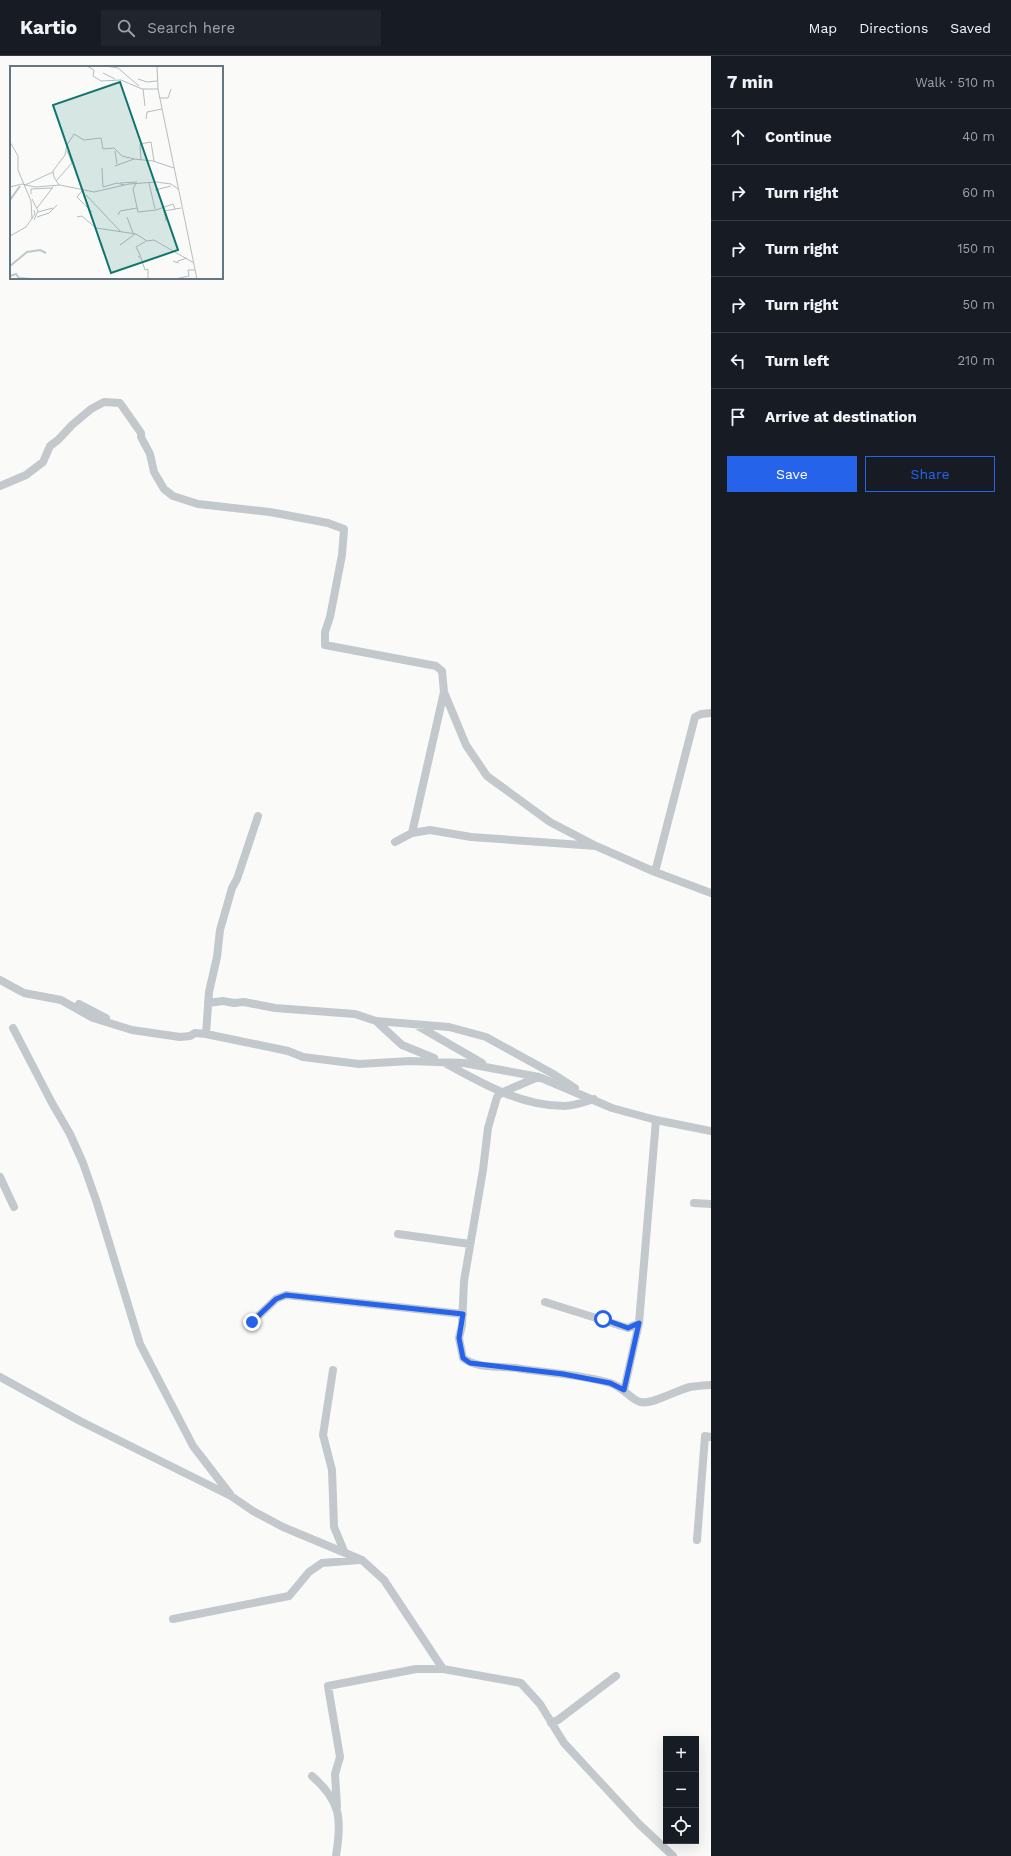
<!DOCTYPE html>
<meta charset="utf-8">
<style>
:root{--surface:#171b24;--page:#20242c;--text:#f1f3f6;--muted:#9ea1a6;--line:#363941;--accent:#2563eb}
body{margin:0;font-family:"Work Sans",sans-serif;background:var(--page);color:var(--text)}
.controls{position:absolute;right:12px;bottom:12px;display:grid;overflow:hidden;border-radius:0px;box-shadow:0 4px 16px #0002}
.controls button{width:36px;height:36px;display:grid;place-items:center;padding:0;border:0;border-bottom:1px solid var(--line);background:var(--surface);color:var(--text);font:20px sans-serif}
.stop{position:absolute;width:12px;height:12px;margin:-9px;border:3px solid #2563eb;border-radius:50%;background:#fff}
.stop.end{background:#2563eb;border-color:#fff;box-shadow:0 1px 4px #0008}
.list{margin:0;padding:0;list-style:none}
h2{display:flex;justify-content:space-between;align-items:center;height:52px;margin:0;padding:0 16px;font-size:17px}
h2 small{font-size:13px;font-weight:400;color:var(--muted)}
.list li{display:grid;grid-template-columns:26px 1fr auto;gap:12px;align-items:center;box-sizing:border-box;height:56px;padding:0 16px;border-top:1px solid var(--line)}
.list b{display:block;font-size:15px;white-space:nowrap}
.list em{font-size:13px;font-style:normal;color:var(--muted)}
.actions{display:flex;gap:8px;padding:12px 16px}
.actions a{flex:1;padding:9px 0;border:1px solid var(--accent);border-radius:0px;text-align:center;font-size:14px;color:var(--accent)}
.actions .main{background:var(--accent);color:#fff}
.icon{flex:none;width:22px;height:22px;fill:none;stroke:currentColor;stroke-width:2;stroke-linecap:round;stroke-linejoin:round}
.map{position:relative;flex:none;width:711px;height:1800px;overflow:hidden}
header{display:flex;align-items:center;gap:24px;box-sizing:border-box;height:56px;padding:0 20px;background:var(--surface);border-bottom:1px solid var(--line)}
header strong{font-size:19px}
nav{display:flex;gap:22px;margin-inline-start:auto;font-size:14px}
.search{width:280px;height:36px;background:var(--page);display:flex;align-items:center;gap:10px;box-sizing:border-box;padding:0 14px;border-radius:0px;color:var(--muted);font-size:15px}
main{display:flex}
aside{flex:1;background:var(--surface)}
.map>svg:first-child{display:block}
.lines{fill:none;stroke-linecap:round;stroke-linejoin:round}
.street{stroke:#c3c8cc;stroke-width:8}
.route{stroke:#2563eb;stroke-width:5}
.inset-river{fill:none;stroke:#bbc7cb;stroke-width:2}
.inset-road{fill:none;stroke:#b5bdc2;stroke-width:1}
.view{fill:#0f766e;fill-opacity:0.15;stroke:#0f766e;stroke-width:2}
.inset-edge{fill:none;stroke:#657683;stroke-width:2}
</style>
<header>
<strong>Kartio</strong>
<div class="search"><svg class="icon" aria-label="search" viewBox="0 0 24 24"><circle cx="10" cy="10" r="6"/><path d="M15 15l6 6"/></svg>Search here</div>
<nav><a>Map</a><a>Directions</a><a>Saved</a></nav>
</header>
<main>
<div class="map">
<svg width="711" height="1800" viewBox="0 0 711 1800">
<rect width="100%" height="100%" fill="#fafaf8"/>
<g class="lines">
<path class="street" d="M0 430 26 419 43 406 50 390 58 384 72 369 91 353 104 346 120 347 141 377V381L150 398 154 416 164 433 173 440 198 448 270 456 328 467 344 473 342 499 330 561 325 576V589L436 610 442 615 444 636 466 689 487 720 550 766 596 790
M412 777 444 636
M395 786 412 777 430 774 471 781 596 790 655 816 711 837
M655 816 695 661 701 658 711 657
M0 924 24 937 61 944 93 962 132 974 180 981 190 980 195 977 206 978 288 995 303 1001 359 1008 410 1005 464 1007 539 1021 612 1052 656 1064 711 1075
M208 947 223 945 234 947 244 946 275 952 355 958 376 965 402 989 434 1002
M79 948 106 962
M376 965 449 971 486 981 555 1019 575 1032
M418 970 482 1007
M13 972 52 1047 70 1078 83 1107 97 1147 140 1288 193 1390 230 1438
M206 978 209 936 217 901 220 874 232 832 237 823 258 760
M445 1007C482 1027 520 1050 564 1050 574 1050 585 1046 594 1043
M538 1021 501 1037 497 1041 488 1072 483 1114 464 1225 462 1269 459 1282 463 1302C478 1313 498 1310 516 1312 546 1317 580 1318 610 1327 622 1330 630 1343 640 1346 652 1349 677 1334 690 1331 697 1330 704 1329 711 1329
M0 1121 14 1151
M694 1147 711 1148
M398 1178 470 1188
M545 1246 628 1272 639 1267
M252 1266 276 1243 286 1239 463 1258
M333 1314 323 1379 332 1414 334 1471 344 1495
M0 1321 80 1365 231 1440 253 1455 283 1471 362 1504 384 1524 443 1613 521 1627 540 1648 564 1687 639 1768 673 1800
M624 1334 639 1267 656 1064
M697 1484 705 1380 711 1381
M173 1563 289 1540 309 1516 322 1507 359 1504
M551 1667 558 1664 616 1620
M312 1720C341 1745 342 1763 336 1800
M337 1751 335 1718 340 1701 328 1630 416 1613H443"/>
</g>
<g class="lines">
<path class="route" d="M252 1266 276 1243 286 1239 463 1258 459 1282 463 1302 470 1307 563 1318 610 1327 624 1334 639 1267 628 1272 603 1263"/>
</g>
<g transform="translate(10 10)">
<rect width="213" height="213" fill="#fafaf8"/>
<path class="inset-river" d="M0 134 10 120M0 200 17 186 30 184 36 187M0 210 6 208 9 212 21 213"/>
<path class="inset-road" d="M77 0 84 4 83 10 91 15 111 14 132 23H148M96 0 108 2 129 20M147 0 148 23 187 213M93 7 105 13M128 13 137 16 147 15M133 23 135 40M150 32H158L161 23M136 53 137 46 152 43M0 76 8 90V104L21 135 22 153M105 85 107 98M131 94 130 78 141 76 144 95M105 100 124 93 143 95 164 102M92 102 93 121M46 115 62 97 57 85M110 117 127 116M126 117 123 123 128 146 146 144 163 138 165 143M139 117 145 143M15 119 43 106M49 119 44 111 43 105 55 89 57 79 64 68 74 74 91 72 93 83 104 82 112 90 124 93M0 121 12 118 25 121 50 119 84 126 119 118 146 116 161 118 168 123M93 121 107 117 114 119M145 124 161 120M72 125 67 131 82 146M21 128V123L43 122M76 129 111 166M22 133 28 145 24 154M27 142 43 121M28 146 43 142M108 149 110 145 127 142M27 151 39 147 47 139M67 151 72 150 86 162 126 168 137 175 144 174 184 197M117 151 123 167M156 155 154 145 171 142M0 170 16 161 25 148 24 144M110 179 125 168M128 190 131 192 135 204 138 203V213M131 191 126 181 136 175M163 195 168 197V195L177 192M165 213 179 210 178 204H185"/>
<path class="view" d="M110 16 168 184 101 207 43 39Z"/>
<rect width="213" height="213" class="inset-edge"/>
</g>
</svg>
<div class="controls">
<button>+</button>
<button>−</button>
<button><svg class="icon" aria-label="locate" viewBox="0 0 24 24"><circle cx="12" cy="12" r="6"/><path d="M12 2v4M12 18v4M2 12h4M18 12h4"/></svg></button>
</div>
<div class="stop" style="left:603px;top:1263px"></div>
<div class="stop end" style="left:252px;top:1266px"></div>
</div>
<aside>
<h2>7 min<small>Walk · 510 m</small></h2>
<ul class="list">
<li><svg class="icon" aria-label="ahead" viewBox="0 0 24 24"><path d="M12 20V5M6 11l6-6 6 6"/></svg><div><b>Continue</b></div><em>40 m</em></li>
<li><svg class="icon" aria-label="right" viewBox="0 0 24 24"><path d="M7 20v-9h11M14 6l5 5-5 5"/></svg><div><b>Turn right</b></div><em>60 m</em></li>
<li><svg class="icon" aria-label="right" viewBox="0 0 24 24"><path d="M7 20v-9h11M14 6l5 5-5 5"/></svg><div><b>Turn right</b></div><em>150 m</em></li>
<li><svg class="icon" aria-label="right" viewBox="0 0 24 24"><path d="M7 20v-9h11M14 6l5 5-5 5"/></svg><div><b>Turn right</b></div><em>50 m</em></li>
<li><svg class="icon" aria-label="left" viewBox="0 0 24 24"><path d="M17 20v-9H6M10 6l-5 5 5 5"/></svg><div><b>Turn left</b></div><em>210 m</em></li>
<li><svg class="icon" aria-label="arrive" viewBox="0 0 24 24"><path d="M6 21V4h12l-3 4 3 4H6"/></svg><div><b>Arrive at destination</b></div></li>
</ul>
<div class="actions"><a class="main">Save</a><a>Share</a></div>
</aside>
</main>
